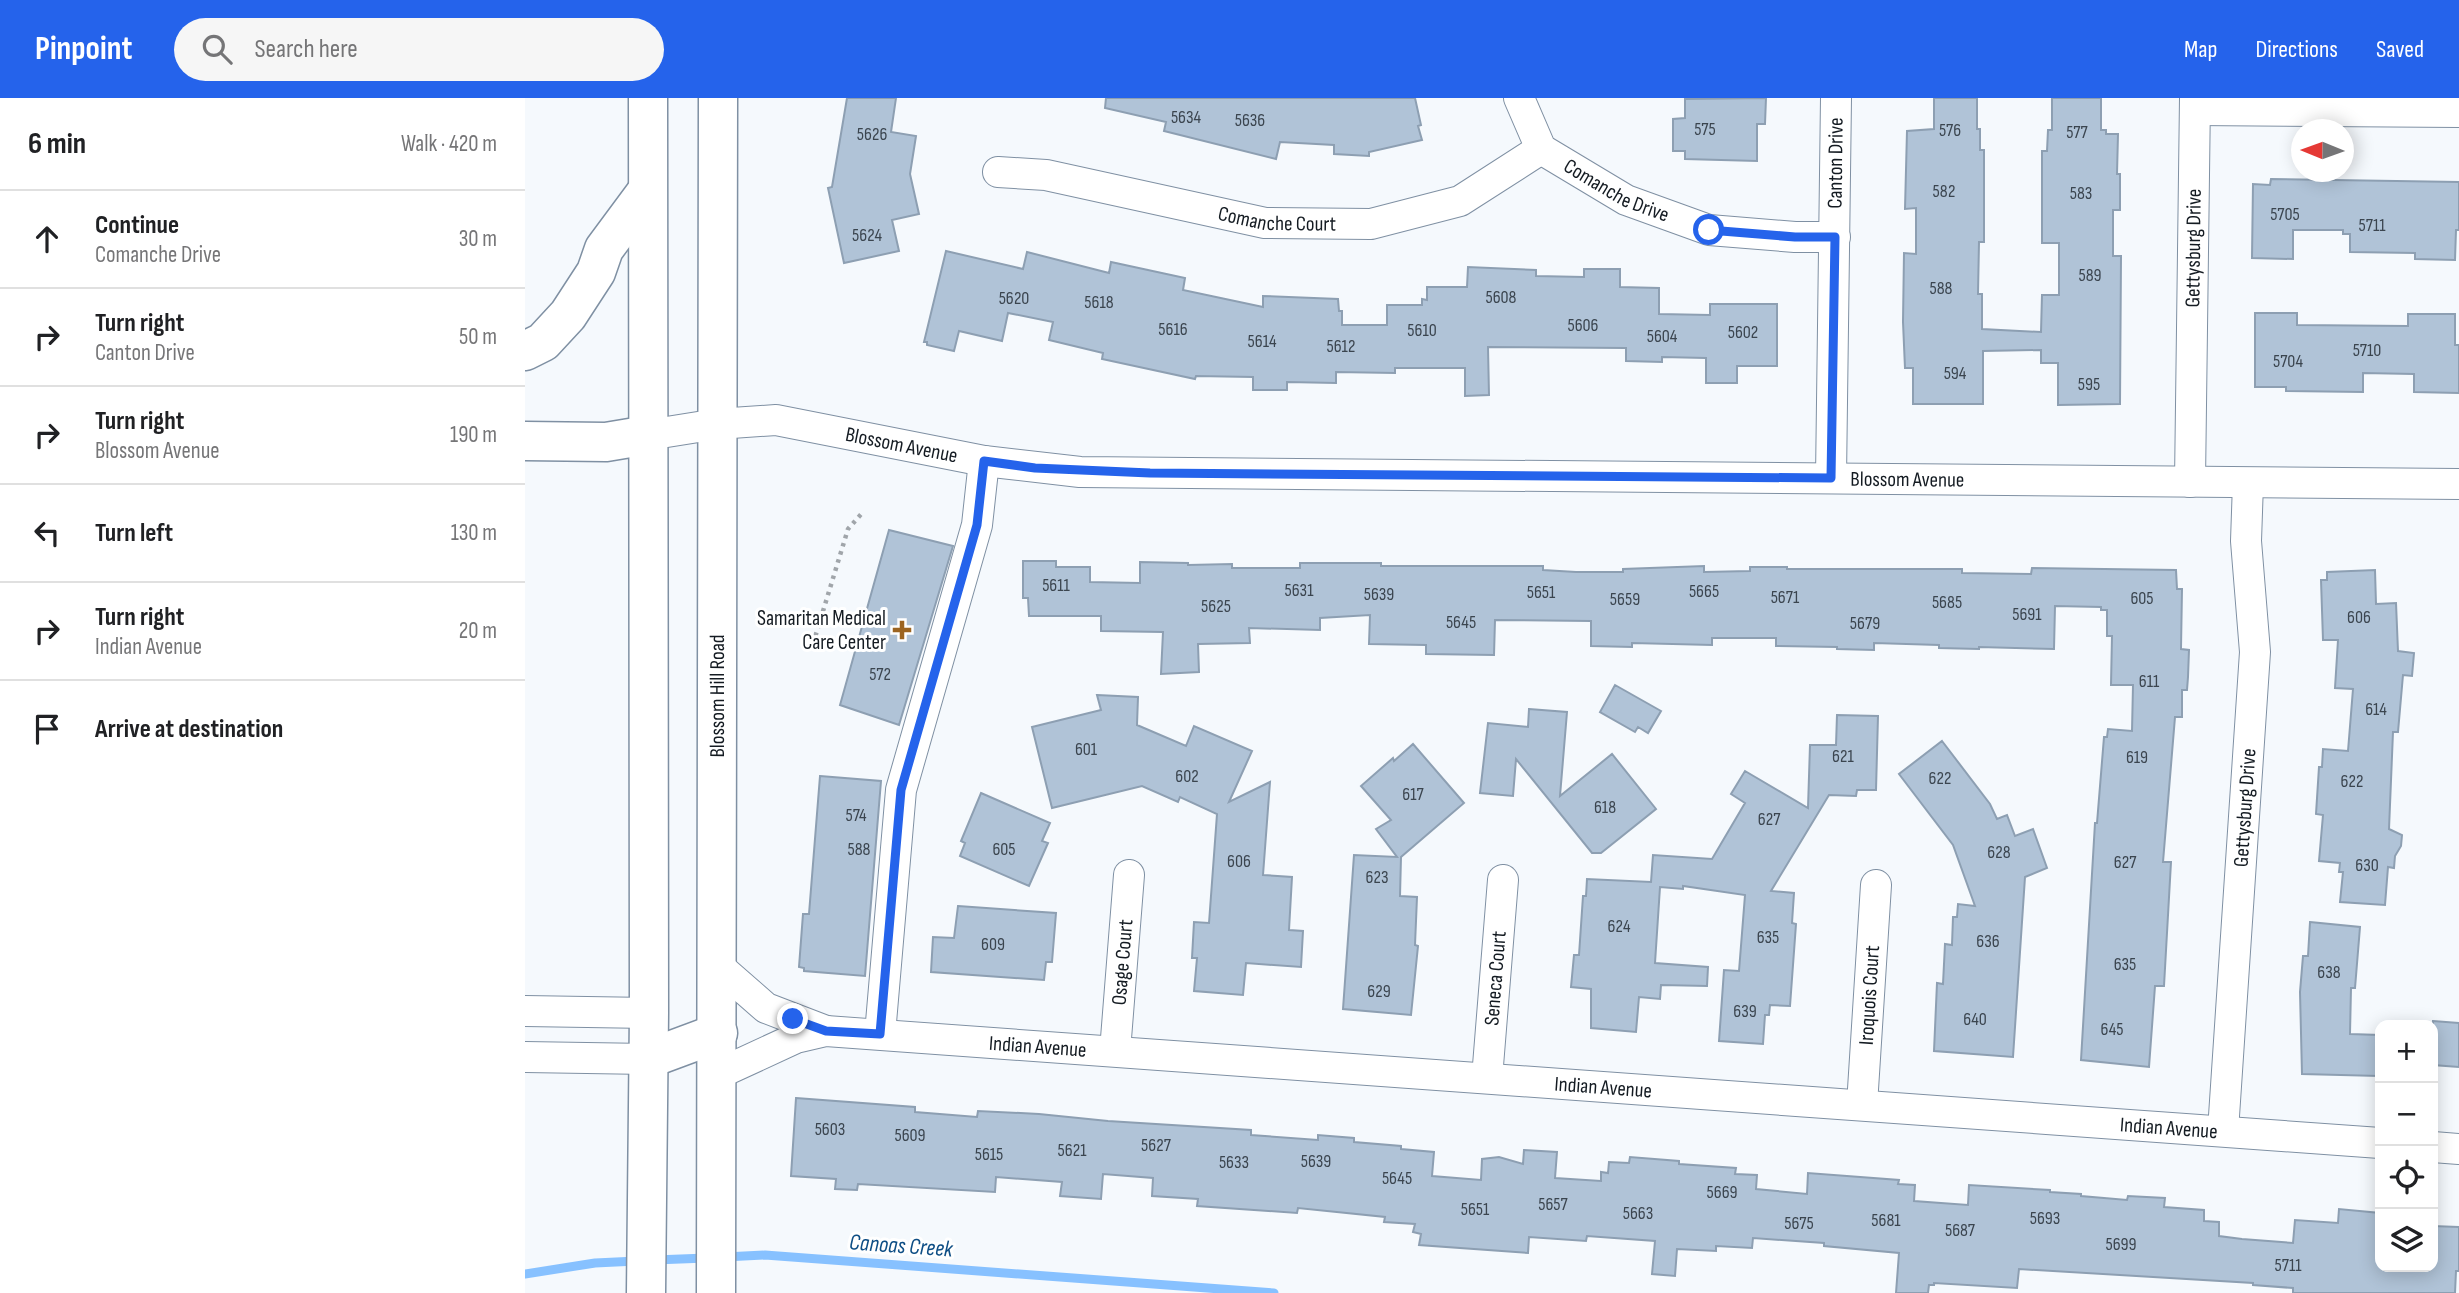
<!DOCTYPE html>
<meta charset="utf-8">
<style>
:root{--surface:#fff;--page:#f6f6f6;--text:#202124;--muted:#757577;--line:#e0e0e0;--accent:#2563eb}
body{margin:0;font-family:"Sofia Sans Condensed",sans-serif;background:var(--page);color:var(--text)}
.controls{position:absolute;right:21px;bottom:21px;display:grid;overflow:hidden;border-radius:14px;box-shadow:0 4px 18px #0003}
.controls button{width:63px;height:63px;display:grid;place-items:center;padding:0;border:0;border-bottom:2px solid var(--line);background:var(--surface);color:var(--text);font:35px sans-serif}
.compass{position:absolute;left:1766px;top:21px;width:63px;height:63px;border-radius:50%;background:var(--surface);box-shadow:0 4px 18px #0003;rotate:271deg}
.stop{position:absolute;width:21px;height:21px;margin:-16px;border:5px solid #2563eb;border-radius:50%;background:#fff}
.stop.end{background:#2563eb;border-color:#fff;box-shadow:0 2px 7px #0008}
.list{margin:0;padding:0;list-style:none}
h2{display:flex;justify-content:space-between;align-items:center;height:91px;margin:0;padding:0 28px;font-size:30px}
h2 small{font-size:23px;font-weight:400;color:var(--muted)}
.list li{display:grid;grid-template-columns:46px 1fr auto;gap:21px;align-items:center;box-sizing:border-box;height:98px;padding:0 28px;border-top:2px solid var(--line)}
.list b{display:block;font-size:26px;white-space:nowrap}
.list p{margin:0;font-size:23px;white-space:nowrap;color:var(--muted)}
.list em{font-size:23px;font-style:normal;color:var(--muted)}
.icon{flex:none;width:38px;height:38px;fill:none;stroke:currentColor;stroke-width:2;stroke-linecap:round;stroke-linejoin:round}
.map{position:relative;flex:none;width:1934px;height:1195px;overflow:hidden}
header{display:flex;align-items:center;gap:42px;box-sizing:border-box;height:98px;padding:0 35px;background:var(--accent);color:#fff}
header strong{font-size:33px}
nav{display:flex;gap:38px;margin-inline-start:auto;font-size:24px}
.search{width:490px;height:63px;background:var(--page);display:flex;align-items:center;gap:18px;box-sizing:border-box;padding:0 24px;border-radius:38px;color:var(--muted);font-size:26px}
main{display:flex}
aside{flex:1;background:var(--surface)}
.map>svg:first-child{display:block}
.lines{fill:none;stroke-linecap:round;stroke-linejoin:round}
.stream{stroke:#87c1ff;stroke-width:9}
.building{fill:#b0c3d7;stroke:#8d9fb2;stroke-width:2}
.minor-casing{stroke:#7f90a3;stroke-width:32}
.major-casing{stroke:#7f90a3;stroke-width:41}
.highway-casing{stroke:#7f90a3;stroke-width:41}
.path{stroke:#a0a5aa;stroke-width:4.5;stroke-dasharray:3.5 5;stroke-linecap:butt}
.minor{stroke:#fff;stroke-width:30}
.major{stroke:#fff;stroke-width:38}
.highway{stroke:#fff;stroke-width:38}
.route{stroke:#2563eb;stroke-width:9}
.poi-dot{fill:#9c6421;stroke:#fff;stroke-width:2.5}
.labels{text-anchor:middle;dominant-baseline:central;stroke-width:6;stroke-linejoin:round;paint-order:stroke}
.number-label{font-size:18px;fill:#3b454f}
.street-label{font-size:21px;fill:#141b22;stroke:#fff}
.poi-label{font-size:21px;fill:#141b22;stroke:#fff;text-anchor:end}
.water-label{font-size:23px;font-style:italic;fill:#0e4e85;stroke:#fff}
</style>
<header>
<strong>Pinpoint</strong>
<div class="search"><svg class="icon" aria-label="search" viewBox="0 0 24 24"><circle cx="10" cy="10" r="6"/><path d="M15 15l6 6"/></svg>Search here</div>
<nav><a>Map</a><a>Directions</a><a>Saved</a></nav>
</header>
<main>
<aside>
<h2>6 min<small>Walk · 420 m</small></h2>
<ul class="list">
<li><svg class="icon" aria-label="ahead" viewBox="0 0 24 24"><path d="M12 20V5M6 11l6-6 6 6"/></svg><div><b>Continue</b><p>Comanche Drive</p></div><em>30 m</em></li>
<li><svg class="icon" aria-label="right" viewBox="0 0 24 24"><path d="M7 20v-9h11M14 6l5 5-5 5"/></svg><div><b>Turn right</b><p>Canton Drive</p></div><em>50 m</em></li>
<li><svg class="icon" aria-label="right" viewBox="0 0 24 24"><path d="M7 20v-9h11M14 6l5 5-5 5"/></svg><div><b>Turn right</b><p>Blossom Avenue</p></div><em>190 m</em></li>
<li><svg class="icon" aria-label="left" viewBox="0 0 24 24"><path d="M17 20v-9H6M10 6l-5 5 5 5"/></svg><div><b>Turn left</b></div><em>130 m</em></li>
<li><svg class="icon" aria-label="right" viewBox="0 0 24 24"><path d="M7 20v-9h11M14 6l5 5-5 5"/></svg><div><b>Turn right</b><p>Indian Avenue</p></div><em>20 m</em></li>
<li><svg class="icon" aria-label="arrive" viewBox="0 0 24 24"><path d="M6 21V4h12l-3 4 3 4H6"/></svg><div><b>Arrive at destination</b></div></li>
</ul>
</aside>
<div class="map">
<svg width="1934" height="1195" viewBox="0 0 1934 1195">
<rect width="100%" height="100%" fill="#f5f9fd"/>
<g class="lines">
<path class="stream" d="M199 1159 240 1157 749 1195
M129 1162 182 1160
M0 1176 70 1165 112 1163"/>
</g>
<path class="building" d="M322 0H371L366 34 391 38 385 76 394 116 367 122 374 153 319 165 303 90 307 89Z
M581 0H890L896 27 893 28 897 42 844 54V58L809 56V47L755 44 751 61 639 33 641 24 580 10Z
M1241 0 1240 26H1232V63L1160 61V53H1148V21L1160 20V1Z
M1409 0H1452V31H1455V52H1459V144H1454L1453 196H1457V231L1516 234 1517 197H1534V145H1517V53H1522L1523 32H1527V0H1576V32H1581V36H1593L1592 76H1595V112H1588V158H1596L1595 306 1533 307V265H1516V252L1458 253V306H1388V270H1380L1378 224 1379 155 1391 156V110L1380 111 1382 33 1409 31Z
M1746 81 1934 84V132H1931L1930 162 1890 161V155L1825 154V136H1818V132H1768V161L1727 160 1728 86 1745 87Z
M421 153 498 171 502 154 584 175 586 164 660 180 658 192 738 209V198L813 201 814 213H817V227H862V207H897V201L902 202V189H942L943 169 1011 172V178L1059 179V171H1095V189L1134 190V216L1185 217V206H1252V268H1212V285H1181V260L1137 259V264L1101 263V250L963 249 964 297 940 298V270H870V275L811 274V285L762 284V292H728V279L671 278 670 281 577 261 578 255 524 242 528 224 483 215 477 243 434 233 429 253 402 247V244H399Z
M1730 215H1772V227L1883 228V216H1930V247H1934V295L1889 294V276L1838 275V294L1761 293V289H1730Z
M364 432 428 448 374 627 315 607Z
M498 463H531V469H565V484L615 485V464L663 465V467L707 466V470H775V465H856V468H1018V472L1051 474H1098V471L1179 468V474L1225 473V469H1262V471H1437V475L1506 476 1507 470 1651 472 1652 491H1657L1656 551 1664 552 1663 579 1662 592H1657V619H1650L1638 764H1646L1639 888H1630L1624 969 1556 962 1570 725H1572L1579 639H1582L1583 631 1607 633 1608 587H1586L1587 538H1582V512H1576V509L1530 508 1529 551 1454 549V551L1414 550V547L1349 545V552L1312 551V549L1251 548V540H1187V547L1107 545V549L1066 548V523L970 522 969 557 901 556V547L844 546 845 517 795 520V532L724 530 725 545 673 546 674 574 636 576 638 534 576 533V518H504L503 500H498Z
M1850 472 1851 506 1871 505 1873 553 1889 555 1887 578 1878 577 1873 634H1868L1864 731 1877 737 1876 748 1870 758 1869 770 1863 769 1860 807 1815 804 1818 774H1814L1815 765 1794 763 1798 717 1791 716 1794 669H1797L1798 651 1823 653 1828 591 1810 590 1813 542H1798L1796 482H1802V474Z
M1090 587 1136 613 1123 635 1113 629 1110 634 1075 614Z
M572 597 613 599 612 627 661 648 669 628 727 653 704 704 745 684 738 777 767 779 764 832 778 833 776 869 721 865 718 897 669 893 672 860H667L669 824 684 825 692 716 655 699 653 704 617 688 527 710 507 629 576 612Z
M1004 611 1042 614 1035 698 1087 656 1131 711 1076 755H1067L991 661 988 698 955 695 963 625 1003 629Z
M1312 617 1353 618 1351 692H1332L1331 698 1304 697 1246 793 1269 795 1267 825 1271 826 1265 908 1245 907 1244 917H1240L1238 946 1194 943 1199 872 1214 873 1220 797 1158 788V791L1135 789 1130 865 1183 869 1182 888 1136 887 1135 901 1114 899 1111 934 1066 930V891L1046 889 1049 857H1054L1058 798H1061L1062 781 1126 784 1128 757 1187 761 1220 705 1206 696 1220 673 1283 710 1285 647H1311Z
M1417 643 1465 706 1472 721 1482 717 1490 738 1508 731 1522 770 1500 779 1488 959 1409 953 1412 885 1418 886 1420 846 1427 847 1428 819H1432L1433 806 1450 808 1428 747 1374 676Z
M888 646 939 705 876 759 875 798 892 799 890 847 893 848 886 917 818 911 829 757 872 759 851 731 866 722 836 688 868 660 869 663Z
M295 678 356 683 340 878 279 873V870L274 869 278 816H284Z
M456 695 525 725 517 743 523 745 504 788 435 758 440 745 436 743Z
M433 808 531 815 527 864H521L519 882 406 874 408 839 429 840Z
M1785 824 1835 829 1830 890H1826L1825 936 1855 937 1854 978 1777 976 1775 894 1778 858H1783Z
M1908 923 1934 925V969L1908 967Z
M271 1000 390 1009V1014L452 1019 453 1013 514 1016 583 1023 726 1032V1037L793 1042V1037L829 1040V1044L876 1048V1051L909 1054 907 1078 956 1082 957 1061 974 1059 998 1066 999 1052 1032 1054 1030 1080 1076 1083V1074L1083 1075 1084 1064 1104 1065 1105 1059 1154 1063V1066L1211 1070 1210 1076 1232 1077 1231 1091 1282 1096 1283 1075 1374 1082 1373 1086 1390 1087 1389 1103 1443 1107 1444 1087 1525 1092V1094L1556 1096V1098L1602 1102 1603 1098 1640 1100 1639 1109 1679 1112V1123L1694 1124V1138L1717 1141 1768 1145 1770 1122 1813 1125 1814 1111 1855 1115V1169H1908V1128L1934 1129V1173H1931L1930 1195H1768V1190L1728 1187V1185L1494 1171 1492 1190 1409 1185V1187H1404L1403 1195H1371L1374 1155 1299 1148V1145L1228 1140 1227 1150 1191 1148V1153L1152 1151 1150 1178 1127 1176 1130 1143 1062 1138 1061 1143 1004 1139 1003 1155 894 1147 896 1136 888 1134 890 1126 859 1124 860 1119 773 1110 772 1115 672 1108 673 1101 627 1098 628 1080 578 1076 576 1101 535 1098 537 1084 471 1079 470 1094 333 1086 332 1092 310 1091 311 1081 266 1078Z"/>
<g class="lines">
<defs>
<g id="minor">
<path id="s1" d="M994 0 1016 51 1101 102 1184 132 1270 139H1310"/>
<path d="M1670 12 1934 14"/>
<path id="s2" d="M473 74 521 77 740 125 846 126 935 103 1016 51"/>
<path id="s3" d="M123 337 192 326 251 322 459 363 555 374 1934 386"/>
<path id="s4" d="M1306 380 1311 0"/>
<path id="s5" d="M1665 384 1670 0"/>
<path d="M193 868 241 910 301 933"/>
<path d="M0 913 124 915"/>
<path d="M355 936 376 692 452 427 459 363"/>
<path id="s6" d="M590 953 604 777"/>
<path d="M0 959 123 961"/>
<path id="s7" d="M193 976 271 940 301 933 1855 1045"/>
<path id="s8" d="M962 980 978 782"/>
<path id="s9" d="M1337 1007 1351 787"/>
<path id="s10" d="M1698 1033 1730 554 1721 443 1723 385"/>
<path d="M1908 1049 1934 1051"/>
</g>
<g id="major">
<path d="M123 961 193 935"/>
<path d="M121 1195 124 915 123 0"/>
<path id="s11" d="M191 1195 193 0"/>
</g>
<path id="highway" d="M0 253 18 244 43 217 71 174 79 151 122 93
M0 343 81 344 123 337"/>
</defs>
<use href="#minor" class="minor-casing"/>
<use href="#major" class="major-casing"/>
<use href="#highway" class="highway-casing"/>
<path class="path" d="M288 546 323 431 338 414"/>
<use href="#minor" class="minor"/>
<use href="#major" class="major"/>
<use href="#highway" class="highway"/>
</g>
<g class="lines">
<path class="route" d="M268 921 301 933 355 936 376 692 452 427 459 363 510 370 625 375 1306 380 1310 139H1270L1184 132"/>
</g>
<path class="poi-dot" d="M373.5 521.5h7v7h7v7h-7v7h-7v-7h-7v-7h7z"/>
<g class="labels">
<g class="number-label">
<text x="661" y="19">5634</text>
<text x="725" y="22">5636</text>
<text x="1180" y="31">575</text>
<text x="1425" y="32">576</text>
<text x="1552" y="34">577</text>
<text x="347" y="36">5626</text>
<text x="1419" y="93">582</text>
<text x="1556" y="95">583</text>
<text x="1760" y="116">5705</text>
<text x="1847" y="127">5711</text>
<text x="342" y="137">5624</text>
<text x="1565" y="177">589</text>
<text x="1416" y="190">588</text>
<text x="976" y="199">5608</text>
<text x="489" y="200">5620</text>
<text x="574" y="204">5618</text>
<text x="1058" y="227">5606</text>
<text x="648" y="231">5616</text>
<text x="897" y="232">5610</text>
<text x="1218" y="234">5602</text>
<text x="1137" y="238">5604</text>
<text x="737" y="243">5614</text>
<text x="816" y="248">5612</text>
<text x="1842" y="252">5710</text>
<text x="1763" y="263">5704</text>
<text x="1430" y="275">594</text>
<text x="1564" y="286">595</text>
<text x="531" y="487">5611</text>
<text x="774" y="492">5631</text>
<text x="1179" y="493">5665</text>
<text x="1016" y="494">5651</text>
<text x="854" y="496">5639</text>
<text x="1260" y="499">5671</text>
<text x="1617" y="500">605</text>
<text x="1100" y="501">5659</text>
<text x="1422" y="504">5685</text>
<text x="691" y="508">5625</text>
<text x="1502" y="516">5691</text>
<text x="1834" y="519">606</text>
<text x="936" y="524">5645</text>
<text x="1340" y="525">5679</text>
<text x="355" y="576">572</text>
<text x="1624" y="583">611</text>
<text x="1851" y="611">614</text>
<text x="561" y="651">601</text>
<text x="1318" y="658">621</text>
<text x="1612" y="659">619</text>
<text x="662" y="678">602</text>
<text x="1415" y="680">622</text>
<text x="1827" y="683">622</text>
<text x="888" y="696">617</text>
<text x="1080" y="709">618</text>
<text x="331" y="717">574</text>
<text x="1244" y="721">627</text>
<text x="334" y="751">588</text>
<text x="479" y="751">605</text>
<text x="1474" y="754">628</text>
<text x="714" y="763">606</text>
<text x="1600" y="764">627</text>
<text x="1842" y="767">630</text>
<text x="852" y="779">623</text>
<text x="1094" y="828">624</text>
<text x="1243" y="839">635</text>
<text x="1463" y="843">636</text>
<text x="468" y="846">609</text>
<text x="1600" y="866">635</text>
<text x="1804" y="874">638</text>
<text x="854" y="893">629</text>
<text x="1220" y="913">639</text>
<text x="1450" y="921">640</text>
<text x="1587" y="931">645</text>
<text x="305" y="1031">5603</text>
<text x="385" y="1037">5609</text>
<text x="631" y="1047">5627</text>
<text x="547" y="1052">5621</text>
<text x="464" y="1056">5615</text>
<text x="791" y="1063">5639</text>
<text x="709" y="1064">5633</text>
<text x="872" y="1080">5645</text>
<text x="1197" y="1094">5669</text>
<text x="1028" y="1106">5657</text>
<text x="950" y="1111">5651</text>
<text x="1113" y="1115">5663</text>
<text x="1520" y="1120">5693</text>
<text x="1361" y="1122">5681</text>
<text x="1274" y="1125">5675</text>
<text x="1435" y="1132">5687</text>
<text x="1596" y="1146">5699</text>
<text x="1763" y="1167">5711</text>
</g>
<g class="street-label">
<text stroke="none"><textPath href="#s4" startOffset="315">Canton Drive</textPath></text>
<text stroke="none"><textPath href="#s1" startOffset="142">Comanche Drive</textPath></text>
<text stroke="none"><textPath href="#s2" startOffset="284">Comanche Court</textPath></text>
<text stroke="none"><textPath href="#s5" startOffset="234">Gettysburg Drive</textPath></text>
<text stroke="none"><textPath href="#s3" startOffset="257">Blossom Avenue</textPath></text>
<text stroke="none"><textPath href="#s3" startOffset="1265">Blossom Avenue</textPath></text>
<text stroke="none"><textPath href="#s11" startOffset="597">Blossom Hill Road</textPath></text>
<text stroke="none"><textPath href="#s10" startOffset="324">Gettysburg Drive</textPath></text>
<text stroke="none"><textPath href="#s6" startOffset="89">Osage Court</textPath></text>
<text stroke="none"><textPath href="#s8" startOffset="100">Seneca Court</textPath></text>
<text stroke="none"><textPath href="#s9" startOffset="110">Iroquois Court</textPath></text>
<text stroke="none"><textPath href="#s7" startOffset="329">Indian Avenue</textPath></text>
<text stroke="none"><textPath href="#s7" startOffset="896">Indian Avenue</textPath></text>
<text stroke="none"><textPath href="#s7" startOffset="1463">Indian Avenue</textPath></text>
</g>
<g class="poi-label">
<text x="361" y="520">Samaritan Medical<tspan x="361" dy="24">Care Center</tspan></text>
</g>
<g class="water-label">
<text transform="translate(376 1148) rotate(4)">Canoas Creek</text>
</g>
</g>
</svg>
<div class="controls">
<button>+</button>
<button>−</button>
<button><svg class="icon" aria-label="locate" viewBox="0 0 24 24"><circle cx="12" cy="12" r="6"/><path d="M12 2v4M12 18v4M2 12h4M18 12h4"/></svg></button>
<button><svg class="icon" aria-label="layers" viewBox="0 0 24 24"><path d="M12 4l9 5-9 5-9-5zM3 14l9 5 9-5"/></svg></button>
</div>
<svg class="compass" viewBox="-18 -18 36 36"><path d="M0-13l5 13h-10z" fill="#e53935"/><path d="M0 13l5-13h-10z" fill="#757577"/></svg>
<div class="stop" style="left:1184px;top:132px"></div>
<div class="stop end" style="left:268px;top:921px"></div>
</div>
</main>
